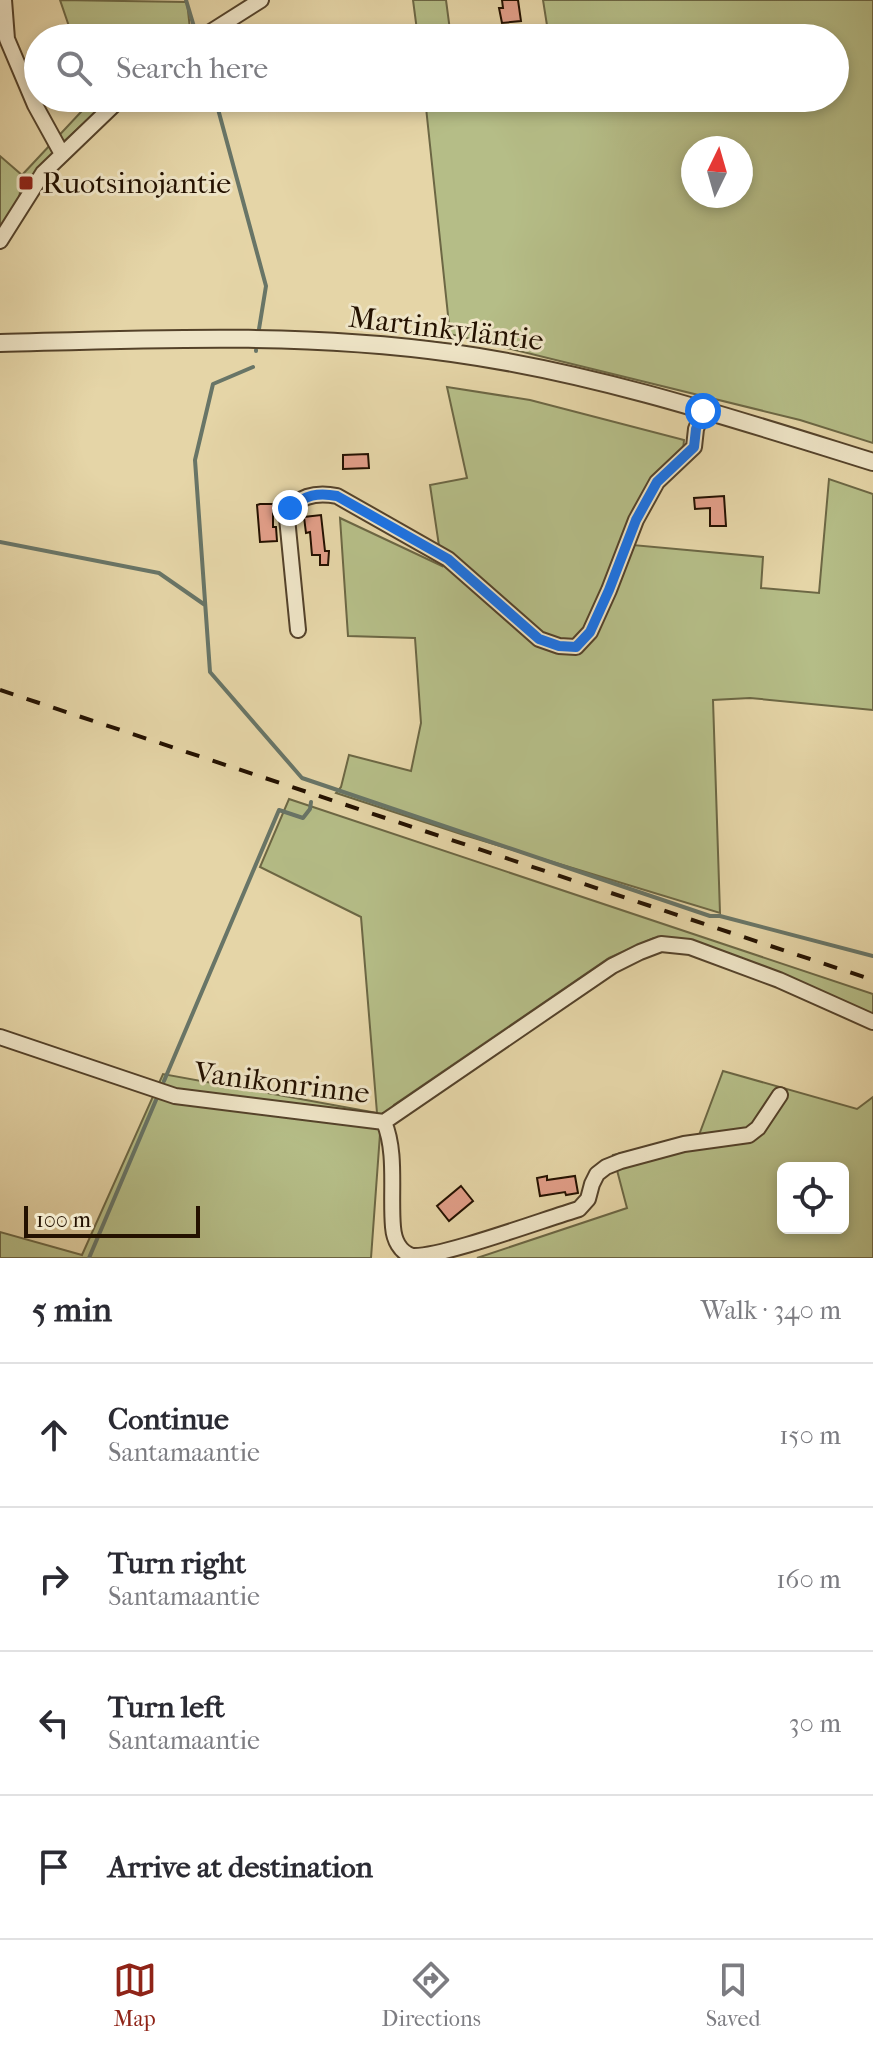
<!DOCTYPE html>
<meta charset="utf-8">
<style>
:root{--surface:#fff;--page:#f7f7f7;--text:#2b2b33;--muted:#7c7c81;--line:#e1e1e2;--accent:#8f2418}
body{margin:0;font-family:"IM FELL French Canon",serif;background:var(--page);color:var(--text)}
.controls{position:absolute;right:24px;bottom:24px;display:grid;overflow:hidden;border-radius:12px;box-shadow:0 4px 12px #0003}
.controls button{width:72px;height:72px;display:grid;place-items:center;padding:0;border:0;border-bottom:2px solid var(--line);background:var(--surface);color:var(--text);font:40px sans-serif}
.compass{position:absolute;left:681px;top:136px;width:72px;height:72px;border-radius:50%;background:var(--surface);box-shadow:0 4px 12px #0003;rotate:5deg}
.scale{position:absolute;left:24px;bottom:20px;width:176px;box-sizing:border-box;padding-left:8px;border:4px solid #241100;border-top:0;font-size:22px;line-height:28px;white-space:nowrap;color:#241100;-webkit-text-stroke:6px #eee4c6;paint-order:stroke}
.stop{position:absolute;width:24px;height:24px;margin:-18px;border:6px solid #1a73e8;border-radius:50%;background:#fff}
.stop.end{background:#1a73e8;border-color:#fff;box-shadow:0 2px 8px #0008}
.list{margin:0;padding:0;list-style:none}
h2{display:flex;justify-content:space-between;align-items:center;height:104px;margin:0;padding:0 32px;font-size:34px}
h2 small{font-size:26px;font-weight:400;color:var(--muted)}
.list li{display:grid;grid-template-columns:52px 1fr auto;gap:24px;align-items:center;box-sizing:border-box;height:144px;padding:0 32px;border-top:2px solid var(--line)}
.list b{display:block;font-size:30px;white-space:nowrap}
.list p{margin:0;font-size:26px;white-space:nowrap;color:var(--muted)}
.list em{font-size:26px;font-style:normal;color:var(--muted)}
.icon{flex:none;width:44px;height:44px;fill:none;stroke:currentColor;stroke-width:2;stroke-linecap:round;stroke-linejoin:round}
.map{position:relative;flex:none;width:873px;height:1258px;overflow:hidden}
.search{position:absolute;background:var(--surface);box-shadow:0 4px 12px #0003;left:24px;right:24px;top:24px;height:88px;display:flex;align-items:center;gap:20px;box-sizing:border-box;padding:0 28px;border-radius:44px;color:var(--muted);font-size:30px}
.sheet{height:680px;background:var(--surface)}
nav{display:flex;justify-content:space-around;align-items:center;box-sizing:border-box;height:112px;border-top:2px solid var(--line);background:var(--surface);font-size:22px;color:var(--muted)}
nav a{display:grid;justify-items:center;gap:4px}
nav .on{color:var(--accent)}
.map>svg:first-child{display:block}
.green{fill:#b5bd87;stroke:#6c6744;stroke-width:2;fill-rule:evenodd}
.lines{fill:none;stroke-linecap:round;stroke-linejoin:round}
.stream{stroke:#687567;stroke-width:4}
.building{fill:#e19e88;stroke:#241100;stroke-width:2}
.minor-casing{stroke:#54422a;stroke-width:18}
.tertiary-casing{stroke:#54422a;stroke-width:20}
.minor{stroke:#eee4c6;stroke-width:14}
.tertiary{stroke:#eee4c6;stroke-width:16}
.rail{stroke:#241100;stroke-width:4;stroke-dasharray:14 14;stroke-linecap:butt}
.route{stroke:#1a73e8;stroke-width:10}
.poi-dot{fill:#8f2418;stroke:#eee4c6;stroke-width:3}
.labels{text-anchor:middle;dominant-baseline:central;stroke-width:6;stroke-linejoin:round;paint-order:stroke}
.poi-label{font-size:30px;fill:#241100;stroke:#eee4c6;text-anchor:start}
.street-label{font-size:30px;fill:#241100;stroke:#eee4c6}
</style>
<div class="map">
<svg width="873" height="1258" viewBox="0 0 873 1258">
<rect width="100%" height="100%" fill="#e5d5a7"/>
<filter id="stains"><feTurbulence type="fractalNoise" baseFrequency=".0025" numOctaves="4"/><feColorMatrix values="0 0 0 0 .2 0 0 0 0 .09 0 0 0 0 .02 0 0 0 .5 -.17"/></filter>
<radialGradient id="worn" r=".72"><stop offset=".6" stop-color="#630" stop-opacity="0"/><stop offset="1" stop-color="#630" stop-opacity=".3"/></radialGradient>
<path class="green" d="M60 0 187 2 191 38H73Z
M413 0H446L451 38H418Z
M543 0H873V443L800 420 450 334 425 98H835V38H549ZM693 148H741V196H693Z
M94 98H111L57 148 36 173 28 178 20 191 19 201 0 230V156L22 175Z
M447 387 530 400 684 440 683 450 621 544 763 557 761 588 819 593 829 479 873 494V710L750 698 713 700 720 913 464 835 336 793 341 787 349 755 411 771 421 723 415 638 348 636 340 518 442 566 430 485 467 478Z
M289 799 873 994V1016L694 941 654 938 609 958 394 1105 380 1134 371 1258H0V1232L82 1255 163 1074 377 1113 361 917 260 867Z
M723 1071 857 1109 873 1097V1258H477L627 1208 613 1155 699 1135ZM783 1168H843V1228H783Z"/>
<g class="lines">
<path class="stream" d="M186 0 195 30
M215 98 266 286 259 329
M256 351V350
M253 367 213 384 195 460 210 672 302 778 710 916H720L873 956
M0 542 159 573 205 605
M164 1081 279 810 303 818 310 809 311 802
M89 1258 156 1100"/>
</g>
<path class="building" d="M502 0H518L521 21 502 23 499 8H503Z
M368 454 369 468 343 469V455Z
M724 496 726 526H710V508L695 509 694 498Z
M260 504H273V527H276L277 541 260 542 257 505Z
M321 515 325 551H329L328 565H320V555H312L310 532 306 533 304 517Z
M547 1176V1180L575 1176 578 1193 566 1195 565 1192 540 1196 537 1178Z
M461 1186 473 1201 449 1221 437 1206Z"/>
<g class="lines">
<defs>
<path id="minor" d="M4 0 7 39 35 105 62 154
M201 38 261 0
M0 241 43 173 121 98
M298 630 287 518C294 495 317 492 337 496L448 559 539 639 559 646 576 647 590 632 609 590 636 520 657 482 694 447 696 429 703 411
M0 1037 175 1096 384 1122
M384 1122C397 1152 390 1194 393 1227 394 1240 400 1252 412 1256 440 1258 545 1219 579 1209L588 1199 592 1184 597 1174 606 1167 621 1161 684 1144 749 1135 758 1128 780 1095
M384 1122 612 966 640 952 661 944 690 947 779 980 873 1022"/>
<path id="tertiary" d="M0 343C151 339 303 332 452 353 596 373 735 419 873 462"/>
</defs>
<use href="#minor" class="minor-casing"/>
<use href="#tertiary" class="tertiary-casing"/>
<use href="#minor" class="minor"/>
<use href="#tertiary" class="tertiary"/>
<path class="rail" d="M0 690 873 980"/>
</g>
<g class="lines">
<path class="route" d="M290 508C305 495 318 492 337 496L448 559 539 639 559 646 576 647 590 632 609 590 636 520 657 482 694 447 696 429 703 411"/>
</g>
<rect class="poi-dot" x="18" y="175" width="16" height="16" rx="4"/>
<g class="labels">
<g class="poi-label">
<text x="42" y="183">Ruotsinojantie</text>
</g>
<g class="street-label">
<text transform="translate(446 329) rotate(7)">Martinkyläntie</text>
<text transform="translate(282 1083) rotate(7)">Vanikonrinne</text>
</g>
</g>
<rect width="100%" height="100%" filter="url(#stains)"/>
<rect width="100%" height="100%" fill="url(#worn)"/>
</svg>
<div class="controls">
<button><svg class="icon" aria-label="locate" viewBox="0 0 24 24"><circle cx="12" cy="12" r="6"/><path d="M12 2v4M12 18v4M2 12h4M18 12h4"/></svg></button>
</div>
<svg class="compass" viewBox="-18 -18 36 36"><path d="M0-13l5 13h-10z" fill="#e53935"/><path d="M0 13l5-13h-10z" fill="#7c7c81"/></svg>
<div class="scale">100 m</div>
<div class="stop" style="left:703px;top:411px"></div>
<div class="stop end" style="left:290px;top:508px"></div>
<div class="search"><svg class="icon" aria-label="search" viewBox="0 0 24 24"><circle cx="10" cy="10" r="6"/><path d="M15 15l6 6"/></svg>Search here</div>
</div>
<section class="sheet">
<h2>5 min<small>Walk · 340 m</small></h2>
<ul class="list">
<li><svg class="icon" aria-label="ahead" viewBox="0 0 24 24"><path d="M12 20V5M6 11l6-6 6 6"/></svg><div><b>Continue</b><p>Santamaantie</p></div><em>150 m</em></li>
<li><svg class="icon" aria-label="right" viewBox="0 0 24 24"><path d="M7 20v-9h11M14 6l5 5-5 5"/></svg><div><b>Turn right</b><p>Santamaantie</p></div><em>160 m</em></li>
<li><svg class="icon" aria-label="left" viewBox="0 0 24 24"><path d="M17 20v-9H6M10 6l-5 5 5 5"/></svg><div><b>Turn left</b><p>Santamaantie</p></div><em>30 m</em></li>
<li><svg class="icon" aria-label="arrive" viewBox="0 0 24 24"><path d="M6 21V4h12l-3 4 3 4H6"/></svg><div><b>Arrive at destination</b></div></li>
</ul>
</section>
<nav>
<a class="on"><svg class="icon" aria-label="map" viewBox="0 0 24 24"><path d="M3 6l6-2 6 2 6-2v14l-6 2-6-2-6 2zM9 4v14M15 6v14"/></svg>Map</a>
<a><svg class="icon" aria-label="directions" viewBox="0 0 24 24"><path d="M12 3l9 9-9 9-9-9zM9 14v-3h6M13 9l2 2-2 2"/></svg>Directions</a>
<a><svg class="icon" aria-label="saved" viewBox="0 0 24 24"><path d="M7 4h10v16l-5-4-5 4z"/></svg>Saved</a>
</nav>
